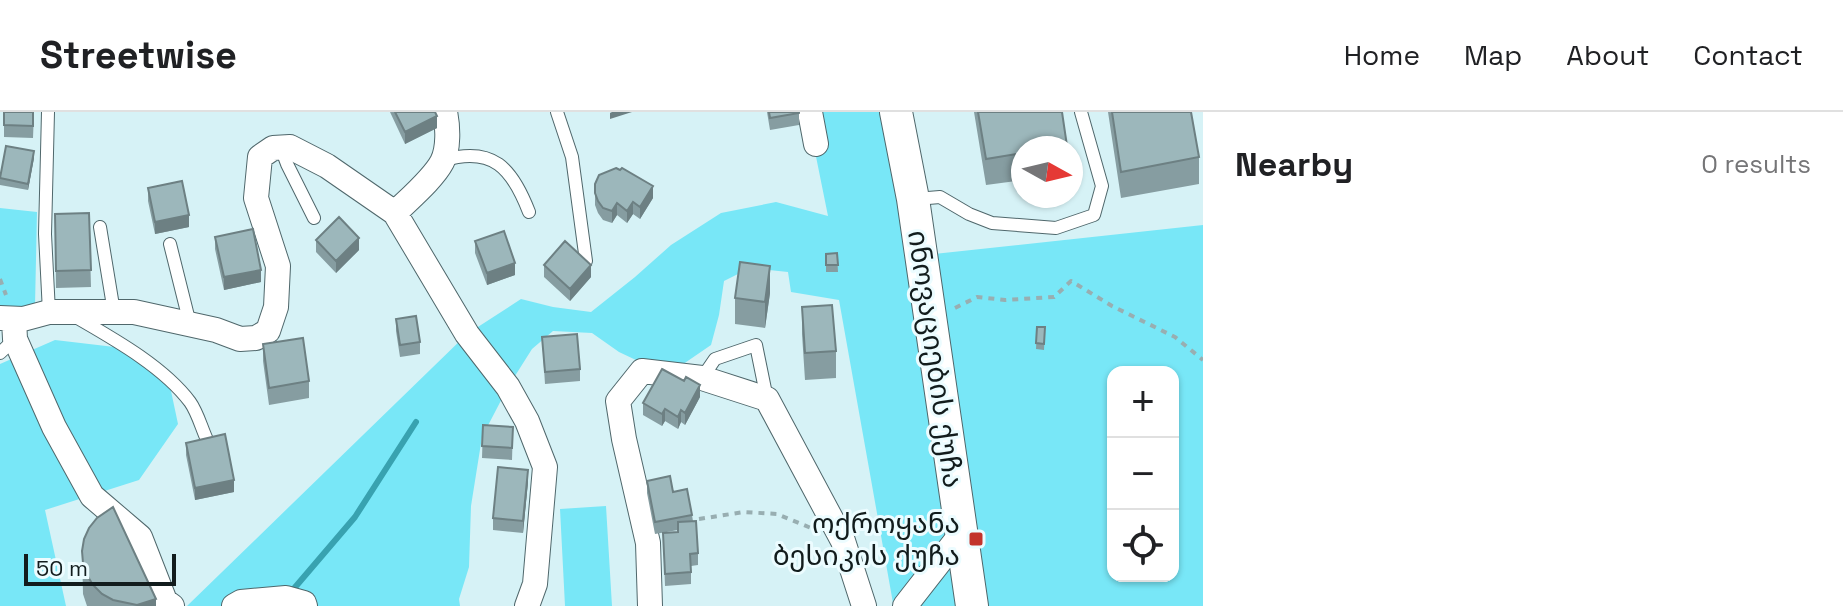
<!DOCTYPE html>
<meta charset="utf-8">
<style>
:root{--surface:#fff;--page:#f6f6f6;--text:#202124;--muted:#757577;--line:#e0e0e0}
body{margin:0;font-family:"Space Grotesk","Noto Sans Georgian",sans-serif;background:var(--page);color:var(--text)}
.controls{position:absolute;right:24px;bottom:24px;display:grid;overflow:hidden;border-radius:16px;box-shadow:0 2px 6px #0004}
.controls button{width:72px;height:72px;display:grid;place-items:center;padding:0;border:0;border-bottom:2px solid var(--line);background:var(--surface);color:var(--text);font:40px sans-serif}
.compass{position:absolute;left:1011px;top:24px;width:72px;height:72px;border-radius:50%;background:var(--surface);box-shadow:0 2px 6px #0004;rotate:98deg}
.scale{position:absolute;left:24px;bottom:20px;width:152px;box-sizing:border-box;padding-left:8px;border:4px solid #121c1d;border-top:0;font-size:22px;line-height:28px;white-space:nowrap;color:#121c1d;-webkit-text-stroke:6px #ecfcff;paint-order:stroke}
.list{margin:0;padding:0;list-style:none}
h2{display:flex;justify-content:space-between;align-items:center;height:104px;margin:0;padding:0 32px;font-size:34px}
h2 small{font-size:26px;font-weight:400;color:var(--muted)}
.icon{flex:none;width:44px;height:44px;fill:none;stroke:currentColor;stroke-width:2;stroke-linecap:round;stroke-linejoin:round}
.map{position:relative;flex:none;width:1203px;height:494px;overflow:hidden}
header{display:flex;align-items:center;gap:48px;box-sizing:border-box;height:112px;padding:0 40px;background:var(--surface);border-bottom:2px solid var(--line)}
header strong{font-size:38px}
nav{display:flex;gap:44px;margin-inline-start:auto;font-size:28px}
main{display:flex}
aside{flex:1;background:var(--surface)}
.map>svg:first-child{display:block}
.green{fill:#78e7f7;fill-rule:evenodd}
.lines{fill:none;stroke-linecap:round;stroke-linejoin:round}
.stream{stroke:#38a2b0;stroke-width:6}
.lane-casing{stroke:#4f676b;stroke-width:14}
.street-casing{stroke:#4f676b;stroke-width:26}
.secondary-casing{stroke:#4f676b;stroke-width:34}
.path{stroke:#98aeb1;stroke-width:4;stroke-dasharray:6 6;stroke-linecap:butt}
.lane{stroke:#fff;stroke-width:12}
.street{stroke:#fff;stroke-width:24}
.secondary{stroke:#fff;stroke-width:32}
.wall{fill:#869da1}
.shaded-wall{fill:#6d8083}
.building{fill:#9cb7bb;stroke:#6d8083;stroke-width:2}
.poi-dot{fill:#c2342c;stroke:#ecfcff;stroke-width:3}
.labels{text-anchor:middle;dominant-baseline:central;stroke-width:6;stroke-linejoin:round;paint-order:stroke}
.street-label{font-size:28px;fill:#121c1d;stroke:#ecfcff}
.poi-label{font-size:28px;fill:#121c1d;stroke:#ecfcff;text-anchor:end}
</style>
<header>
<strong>Streetwise</strong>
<nav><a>Home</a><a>Map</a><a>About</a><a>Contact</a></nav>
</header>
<main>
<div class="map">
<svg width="1203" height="494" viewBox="0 0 1203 494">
<rect width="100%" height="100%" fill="#d6f2f6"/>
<path class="green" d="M807 0H886L949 426 917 473 893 491 839 188 791 180 788 160 750 156 724 169 719 203 711 233 676 257H655L619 240 592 221 553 219 532 237 508 275 482 325 471 394 469 455 459 487 460 494H187L467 222 521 187 553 195 591 200 635 165 671 133 721 101 776 90 828 104Z
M0 96 37 100 35 194 0 199Z
M1203 113V494H985L934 142ZM1113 260H1173V464H1113Z
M55 228 123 236 167 260 178 312 139 368 45 398 66 494H0V252Z
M606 394 612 494H565L560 397Z
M951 450 958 494H916Z"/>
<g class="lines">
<path class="stream" d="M291 480 355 405 416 310"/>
<defs>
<path id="lane" d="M48 0 45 122 49 200
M557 0 572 45 586 149
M281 36 287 52 314 106
M444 48C493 34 512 56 529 100
M916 87 940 85 969 102 992 111 1056 116 1094 103 1102 74 1081 0
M100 115 114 200
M170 132 190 212
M74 204C112 226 163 254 190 290 198 301 202 318 208 330
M0 241 15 227
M702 266 715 247 756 233 767 287"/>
<path id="street" d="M810 0 816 32
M395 101C409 87 433 67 442 50 449 37 448 14 445 0
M0 206 23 207 49 200H134L216 218 240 227 256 226 268 219 276 195 278 154 256 86 260 45 273 36 290 35 327 54 395 101 467 222 508 275 527 309 545 355 535 472 527 494
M14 208 15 227 54 315 92 384 140 425 165 489 172 494
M234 494 241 490 286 486 304 491 305 494
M650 494 648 431 624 327 618 289 642 259 702 266 767 287 843 429 864 494
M905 494 962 421"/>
<path id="secondary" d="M896 0 913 87 972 494"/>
</defs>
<use href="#lane" class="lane-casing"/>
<use href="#street" class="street-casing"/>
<use href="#secondary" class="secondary-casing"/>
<path class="path" d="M0 167 6 183
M955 196 977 185 1005 188 1054 185 1071 169 1112 194 1175 225 1203 248
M699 407 744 400 777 402 811 416"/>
<use href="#lane" class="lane"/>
<use href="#street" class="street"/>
<use href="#secondary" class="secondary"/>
</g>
<path class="wall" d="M4 0H34L33 26 4 25Z
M390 0H435L437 16 405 32Z
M767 0H799V13L770 18Z
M974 0H1062L1067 36H1023V68L986 73Z
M1108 0H1191L1199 45V72L1121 86Z
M34 46 28 78 0 73V65Z
M595 72 653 86 640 107 633 102 627 111 617 103 612 111 603 108 598 101 595 93Z
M148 76 189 115 155 122 148 89Z
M89 101 91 175 56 176 55 102Z
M215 125 261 170 224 178 215 137Z
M316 128 359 138 336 161 316 140Z
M475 129 515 163 487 173 475 141Z
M837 141 838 160H826V142Z
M544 153 591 165 570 189 544 165Z
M770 181 765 216 735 212V186Z
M802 195 836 239V266L805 268 802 222Z
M396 207 420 230V242L400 245 396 219Z
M1037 215H1045L1044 238 1036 237Z
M542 225 580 257V269L545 272Z
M263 232 309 269V286L269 293 263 249Z
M700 285 685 313 681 310 678 317 665 309 662 314 643 303V291Z
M483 313 513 315 512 348 482 346Z
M186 331 234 380 195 388 186 343Z
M647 369 673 380 692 403 698 441V453L691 454V472L665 474 663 421 678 420V418L655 422 647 381Z
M528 370 523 421 493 418V406Z
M82 439 156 494H87L83 482Z"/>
<path class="shaded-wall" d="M612 0H632L610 7V1Z
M437 4V16L405 32V20Z
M34 39V46L28 78V72Z
M653 74V86L640 107V95Z
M633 90V102L627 111V99Z
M617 91V103L612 111V99Z
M189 103V115L155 122V110Z
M359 126V138L336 161V149Z
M515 151V163L487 173V161Z
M591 153V165L570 189V177Z
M770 154V181L765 216V190Z
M261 158V170L224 178V165Z
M700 273V285L685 313V301Z
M665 297V309L662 314V302Z
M681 298V310L678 317V305Z
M528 358V370L523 421V409Z
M234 368V380L195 388V376Z
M156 487V494H137V493Z"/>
<path class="building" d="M4 0H33V14L4 13Z
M395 0H435L437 4 405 20Z
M769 0H799V1L770 6Z
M978 0H1062L1067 34 1054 36H1023V41L986 47Z
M1112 0H1191L1199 45 1121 60Z
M6 34 34 39 28 72 0 66Z
M616 56 620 58 622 56 653 74 640 95 633 90 627 99 617 91 612 99 603 96 598 89 595 81V72L599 63Z
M182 69 189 103 155 110 148 76Z
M89 101 91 158 56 159 55 102Z
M339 105 359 126 336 149 316 128Z
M253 117 261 158 224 165 215 125Z
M504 119 515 151 487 161 475 129Z
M565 129 591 153 570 177 544 153Z
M837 141 838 153H826V142Z
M740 150 770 154 765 190 735 186Z
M832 193 836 239 805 241 802 195Z
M416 204 420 230 400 233 396 207Z
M1037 215H1045L1044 232 1036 231Z
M577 222 580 257 545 260 542 225Z
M303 226 309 269 269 276 263 232Z
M662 257 684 269 686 265 700 273 685 301 681 298 678 305 665 297 662 302 643 291Z
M483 313 513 315 512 336 482 334Z
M225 322 234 368 195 376 186 331Z
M498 355 528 358 523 409 493 406Z
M670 364 673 380 687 377 692 403 655 410 647 369Z
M113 395 156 487 137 493 113 488 102 482 93 473 87 463 83 451 82 439 84 427 89 416 97 406Z
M696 409 698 441 690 442 691 460 665 462 663 421 678 420V410Z"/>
<rect class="poi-dot" x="968" y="419" width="16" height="16" rx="4"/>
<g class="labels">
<g class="street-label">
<text transform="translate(936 247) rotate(82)">ინოვაციების ქუჩა</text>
</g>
<g class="poi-label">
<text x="960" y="411">ოქროყანა<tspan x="960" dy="32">ბესიკის ქუჩა</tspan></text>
</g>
</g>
</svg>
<div class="controls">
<button>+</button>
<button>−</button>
<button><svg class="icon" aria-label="locate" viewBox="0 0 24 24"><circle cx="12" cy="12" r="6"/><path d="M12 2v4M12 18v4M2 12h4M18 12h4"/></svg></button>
</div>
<svg class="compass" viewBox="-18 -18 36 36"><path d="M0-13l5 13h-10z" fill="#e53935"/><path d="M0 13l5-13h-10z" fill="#757577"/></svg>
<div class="scale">50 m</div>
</div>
<aside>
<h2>Nearby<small>0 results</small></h2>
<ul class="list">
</ul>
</aside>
</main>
